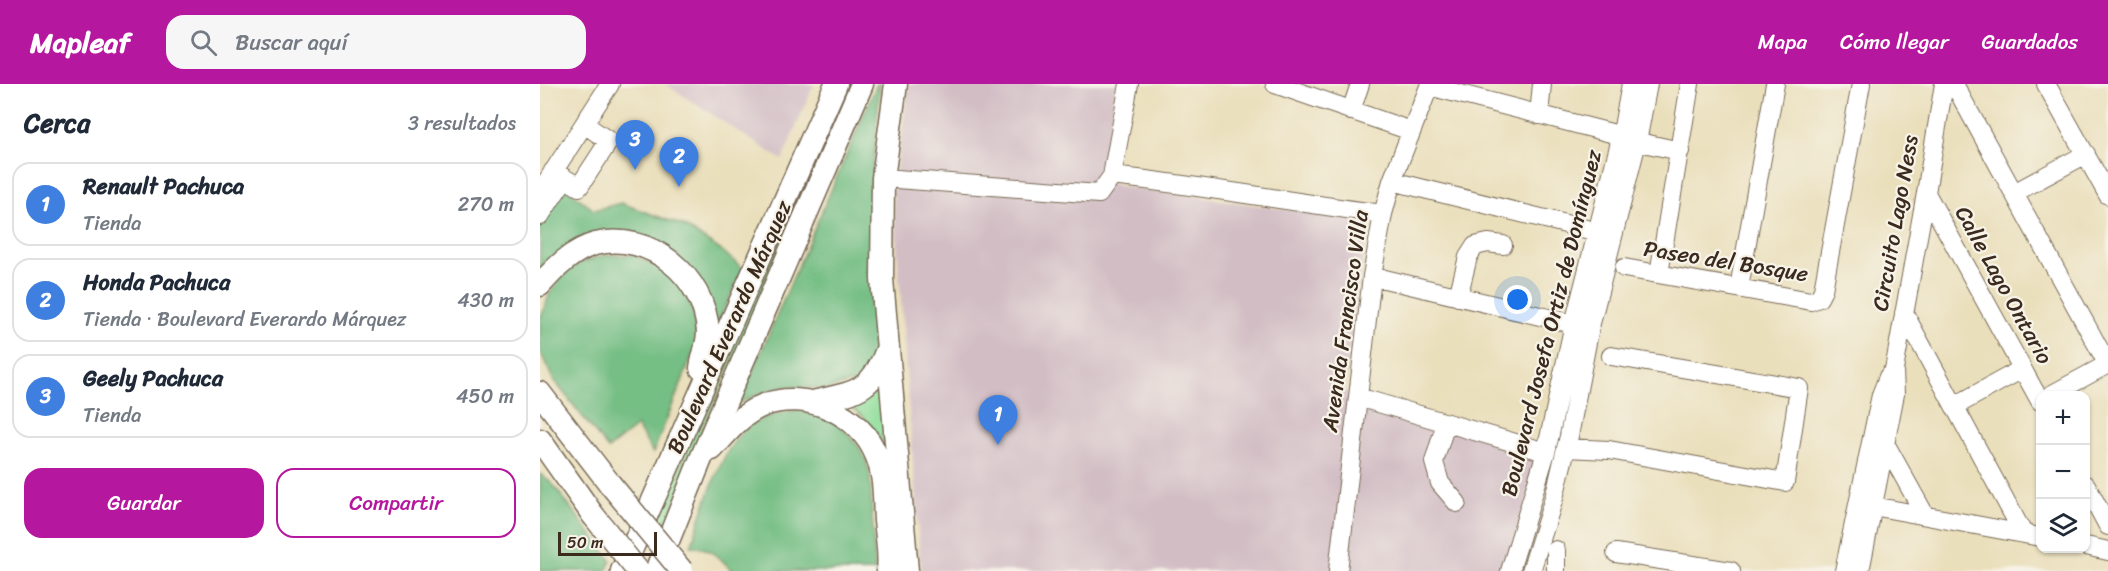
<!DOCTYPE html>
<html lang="es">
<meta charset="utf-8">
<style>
:root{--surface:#fff;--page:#f6f6f7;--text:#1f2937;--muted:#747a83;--line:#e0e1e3;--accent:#b5179e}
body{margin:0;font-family:Sriracha,sans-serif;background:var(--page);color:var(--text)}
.controls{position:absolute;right:18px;bottom:18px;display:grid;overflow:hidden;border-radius:12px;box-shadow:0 2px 4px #0004}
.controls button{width:54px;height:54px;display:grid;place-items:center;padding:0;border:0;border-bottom:2px solid var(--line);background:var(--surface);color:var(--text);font:30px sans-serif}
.scale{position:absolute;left:18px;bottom:15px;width:99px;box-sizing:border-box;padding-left:6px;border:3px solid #3b2a1e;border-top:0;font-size:16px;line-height:21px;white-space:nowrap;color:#3b2a1e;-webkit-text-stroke:4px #f7f3e8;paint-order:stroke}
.you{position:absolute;left:978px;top:216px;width:21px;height:21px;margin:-15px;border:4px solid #fff;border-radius:50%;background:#1a73e8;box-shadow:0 0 0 9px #1a73e833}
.badge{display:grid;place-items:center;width:39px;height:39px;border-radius:50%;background:var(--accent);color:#fff;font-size:20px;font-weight:700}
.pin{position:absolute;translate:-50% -50px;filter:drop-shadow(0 2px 3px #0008)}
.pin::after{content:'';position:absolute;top:32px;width:21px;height:18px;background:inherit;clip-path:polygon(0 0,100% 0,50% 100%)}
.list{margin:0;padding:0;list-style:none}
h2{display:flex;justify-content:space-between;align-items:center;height:78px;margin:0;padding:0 24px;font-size:26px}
h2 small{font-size:20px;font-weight:400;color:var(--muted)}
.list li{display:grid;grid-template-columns:39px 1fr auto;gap:18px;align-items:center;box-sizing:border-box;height:84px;margin:0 12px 12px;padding:0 12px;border:2px solid var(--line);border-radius:18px}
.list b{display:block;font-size:22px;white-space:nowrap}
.list p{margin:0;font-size:20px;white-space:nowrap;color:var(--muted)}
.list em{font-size:20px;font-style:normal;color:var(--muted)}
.actions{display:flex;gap:12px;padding:18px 24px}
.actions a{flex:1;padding:14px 0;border:2px solid var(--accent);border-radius:18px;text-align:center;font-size:21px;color:var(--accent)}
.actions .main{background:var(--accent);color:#fff}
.icon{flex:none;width:33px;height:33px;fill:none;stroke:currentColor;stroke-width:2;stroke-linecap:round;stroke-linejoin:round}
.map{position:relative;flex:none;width:1568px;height:487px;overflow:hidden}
header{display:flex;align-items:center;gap:36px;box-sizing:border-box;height:84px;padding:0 30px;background:var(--accent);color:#fff}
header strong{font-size:28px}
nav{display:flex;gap:33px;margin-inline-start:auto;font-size:21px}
.search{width:420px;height:54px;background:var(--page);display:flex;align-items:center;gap:15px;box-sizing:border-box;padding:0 21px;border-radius:18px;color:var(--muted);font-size:22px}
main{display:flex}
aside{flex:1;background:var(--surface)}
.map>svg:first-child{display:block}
.industrial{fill:#d2bdc5}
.green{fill:#92df9c;stroke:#66845d;stroke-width:1.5}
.forest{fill:#75be84;stroke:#587451;stroke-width:1.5}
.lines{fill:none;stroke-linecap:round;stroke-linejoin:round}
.minor-casing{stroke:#786955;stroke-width:20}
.major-casing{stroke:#786955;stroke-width:25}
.minor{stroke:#fff;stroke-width:18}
.major{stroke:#fff;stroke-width:22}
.major-bridge-casing{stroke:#786955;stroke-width:25;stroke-linecap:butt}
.major-bridge{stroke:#fff;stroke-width:22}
.labels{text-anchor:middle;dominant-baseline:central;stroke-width:4.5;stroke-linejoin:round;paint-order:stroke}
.street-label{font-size:22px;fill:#3b2a1e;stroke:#f7f3e8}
</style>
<header>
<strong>Mapleaf</strong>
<div class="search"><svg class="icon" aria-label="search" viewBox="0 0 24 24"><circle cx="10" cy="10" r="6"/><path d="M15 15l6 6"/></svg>Buscar aquí</div>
<nav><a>Mapa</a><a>Cómo llegar</a><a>Guardados</a></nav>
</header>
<main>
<aside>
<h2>Cerca<small>3 resultados</small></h2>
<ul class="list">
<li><span class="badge" style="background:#3f7fe0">1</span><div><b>Renault Pachuca</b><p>Tienda</p></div><em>270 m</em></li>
<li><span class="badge" style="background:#3f7fe0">2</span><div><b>Honda Pachuca</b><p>Tienda · Boulevard Everardo Márquez</p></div><em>430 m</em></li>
<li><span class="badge" style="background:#3f7fe0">3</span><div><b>Geely Pachuca</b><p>Tienda</p></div><em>450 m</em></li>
</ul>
<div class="actions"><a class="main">Guardar</a><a>Compartir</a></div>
</aside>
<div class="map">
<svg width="1568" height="487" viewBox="0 0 1568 487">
<rect width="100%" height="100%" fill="#f7f3e8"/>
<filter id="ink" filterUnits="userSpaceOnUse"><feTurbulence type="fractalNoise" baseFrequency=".0167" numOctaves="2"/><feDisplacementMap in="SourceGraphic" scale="12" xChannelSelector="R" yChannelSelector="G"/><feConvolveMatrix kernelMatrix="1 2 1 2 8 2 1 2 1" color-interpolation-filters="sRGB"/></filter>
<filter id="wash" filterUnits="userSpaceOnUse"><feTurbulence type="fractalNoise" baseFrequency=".008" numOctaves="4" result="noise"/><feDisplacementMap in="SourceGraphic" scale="24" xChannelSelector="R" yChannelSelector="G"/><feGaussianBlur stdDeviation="1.35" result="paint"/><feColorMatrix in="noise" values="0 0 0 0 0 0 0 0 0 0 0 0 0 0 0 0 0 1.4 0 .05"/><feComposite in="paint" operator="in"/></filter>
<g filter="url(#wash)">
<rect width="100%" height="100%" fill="#eadfbb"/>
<path class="industrial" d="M125 0H274L242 76Z
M369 0H577L565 81 574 101 828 137 804 307 1002 369 964 487H381L353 109Z"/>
<path class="green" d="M305 0H310L202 255 162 345 127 439 119 432 157 342Z
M340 293 345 362C332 341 323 329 301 317Z"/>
<path class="forest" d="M337 0H340L330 119 332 186 339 268 323 296 283 306 276 304 242 303 219 310 199 319Z
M26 104 54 126 81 119 144 142 182 167 203 185 174 247 138 171 28 161 4 180 0 186V140Z
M66 171H94L116 182 142 203 153 227 157 260 113 369 97 342 68 365 13 295 0 267V235L10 209 24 190 42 178Z
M256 326 284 332 304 345 318 362 326 376 330 393 335 487H192C180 473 170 463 151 462 164 426 179 362 212 340 225 332 241 329 256 326Z
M0 390 11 398 71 476 66 487H0Z"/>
</g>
<g filter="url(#ink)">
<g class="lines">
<defs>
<path id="minor" d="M735 0 871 47
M1414 0 1568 281
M1506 0 1568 111
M889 2 1071 49 1081 54 1140 67
M811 27 820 0
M999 31 1002 0
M13 87 39 103 69 57 44 40
M572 92C663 102 752 118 843 130
M343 94 559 110 572 92 589 0
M852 97 1058 148
M0 108 70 0
M1386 109 1500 317
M1474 109 1546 70
M0 132 25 94
M1084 184 1271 217 1279 214 1283 206 1321 0
M1119 190 1150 0
M832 192 1046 243
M1199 204 1235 0
M918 213 928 173 935 162 948 159 963 161
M1364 229 1483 449
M1509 312 1568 280
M818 313 1006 368
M1415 322 1482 285
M906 339 894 378 900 399 917 419
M1345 359 1385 431
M1026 364 1069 366 1245 398 1259 304 1071 272
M1546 401 1568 442
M1322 420 1500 453
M1546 462 1568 467
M1016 466V487
M1076 469 1191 487
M798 487 832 192 843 130 852 97 890 0
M970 487 1006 368 1034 240 1081 54 1091 0
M991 487 1014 414 1029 352 1050 243 1097 58 1108 0
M1304 487 1341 311 1348 293 1353 287
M1320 487 1355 310 1354 286 1386 109 1404 0"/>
<path id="major" d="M356 0 343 94 342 195 367 487
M0 201C15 184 33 166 55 160 110 146 165 193 168 248 168 259 163 272 161 284
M0 309 70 400
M273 318C316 308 332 308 348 263
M0 356 53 431
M172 365C187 349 202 329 224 321 267 305 321 330 337 373 345 393 344 416 345 437 347 453 350 471 348 487
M82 487 296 0
M116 487 160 377 322 0"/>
</defs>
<use href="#minor" class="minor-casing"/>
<use href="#major" class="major-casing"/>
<use href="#minor" class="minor"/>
<use href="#major" class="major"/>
<defs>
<path id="major-bridge" d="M70 400 142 487
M53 431 98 487"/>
</defs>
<use href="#major-bridge" class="major-bridge-casing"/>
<use href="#major-bridge" class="major-bridge"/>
</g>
</g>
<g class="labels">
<g class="street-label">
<text transform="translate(1355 139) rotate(-80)">Circuito Lago Ness</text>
<text transform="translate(1186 177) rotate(9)">Paseo del Bosque</text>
<text transform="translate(1464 201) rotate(61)">Calle Lago Ontario</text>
<text transform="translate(805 237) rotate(-82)">Avenida Francisco Villa</text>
<text transform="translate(1011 239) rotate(-76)">Boulevard Josefa Ortiz de Domínguez</text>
<text transform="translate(189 243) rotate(-66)">Boulevard Everardo Márquez</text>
</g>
</g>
</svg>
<div class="controls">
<button>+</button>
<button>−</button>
<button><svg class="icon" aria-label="layers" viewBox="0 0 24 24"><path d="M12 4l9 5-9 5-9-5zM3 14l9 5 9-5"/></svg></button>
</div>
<div class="scale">50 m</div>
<div class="you"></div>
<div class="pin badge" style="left:458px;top:361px;background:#3f7fe0">1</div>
<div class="pin badge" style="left:139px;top:103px;background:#3f7fe0">2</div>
<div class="pin badge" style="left:95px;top:86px;background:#3f7fe0">3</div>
</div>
</main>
